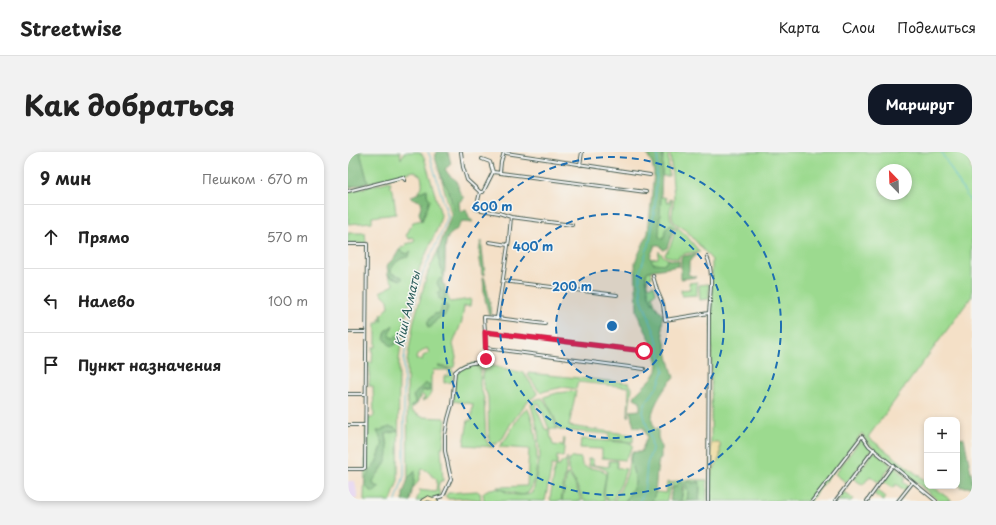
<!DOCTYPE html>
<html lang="ru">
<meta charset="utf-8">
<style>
:root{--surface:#fff;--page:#f2f2f2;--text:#222;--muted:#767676;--line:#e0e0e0;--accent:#111827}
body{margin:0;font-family:"Playpen Sans",sans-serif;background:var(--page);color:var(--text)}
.controls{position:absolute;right:12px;bottom:12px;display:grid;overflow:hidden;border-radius:8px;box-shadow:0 2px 6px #0003}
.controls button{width:36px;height:36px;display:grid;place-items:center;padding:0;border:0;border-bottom:1px solid var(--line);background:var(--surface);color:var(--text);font:20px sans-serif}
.compass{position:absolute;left:528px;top:12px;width:36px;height:36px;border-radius:50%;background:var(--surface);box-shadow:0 2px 6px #0003;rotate:337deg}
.stop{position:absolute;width:12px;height:12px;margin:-9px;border:3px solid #e11d48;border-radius:50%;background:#fff}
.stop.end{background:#e11d48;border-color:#fff;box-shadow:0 1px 4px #0008}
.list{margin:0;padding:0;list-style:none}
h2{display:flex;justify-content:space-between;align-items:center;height:52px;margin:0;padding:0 16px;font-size:17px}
h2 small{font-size:13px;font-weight:400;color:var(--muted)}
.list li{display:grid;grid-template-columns:26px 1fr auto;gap:12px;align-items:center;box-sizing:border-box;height:64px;padding:0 16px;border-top:1px solid var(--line)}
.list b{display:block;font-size:15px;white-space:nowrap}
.list em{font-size:13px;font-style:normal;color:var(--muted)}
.icon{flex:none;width:22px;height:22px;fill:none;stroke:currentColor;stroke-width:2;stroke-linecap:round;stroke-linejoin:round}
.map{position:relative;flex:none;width:624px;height:349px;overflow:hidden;border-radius:16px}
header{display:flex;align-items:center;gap:24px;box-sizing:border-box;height:56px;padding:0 20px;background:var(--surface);border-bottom:1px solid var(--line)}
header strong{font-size:19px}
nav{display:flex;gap:22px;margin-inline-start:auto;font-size:14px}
.intro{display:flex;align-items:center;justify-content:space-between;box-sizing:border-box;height:96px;padding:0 24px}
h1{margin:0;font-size:28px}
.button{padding:10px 18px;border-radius:16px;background:var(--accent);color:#fff;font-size:14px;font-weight:700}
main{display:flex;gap:24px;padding:0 24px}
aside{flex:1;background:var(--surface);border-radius:16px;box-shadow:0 2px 6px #0003}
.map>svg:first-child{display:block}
.built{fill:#e5d3f1}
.green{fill:#9cda8f;stroke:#5e8c62;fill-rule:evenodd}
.forest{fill:#7dba7a;stroke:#4e7c57}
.sand{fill:#eeda9e;stroke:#868c69}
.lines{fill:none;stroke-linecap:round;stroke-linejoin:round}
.stream{stroke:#53bcd0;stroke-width:1}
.street-casing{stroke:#3f554a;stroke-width:4}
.secondary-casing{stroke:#3f554a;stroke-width:5.5}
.street{stroke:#fff;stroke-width:2}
.secondary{stroke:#f7e8c3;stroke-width:3.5}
.route{stroke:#e11d48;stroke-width:5}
.ring{fill:none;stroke:#1f6fb2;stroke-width:2;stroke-dasharray:7 5}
.labels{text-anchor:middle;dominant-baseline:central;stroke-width:3;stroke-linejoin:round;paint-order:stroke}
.water-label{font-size:12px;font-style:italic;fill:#2c5d5b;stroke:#f6f6f2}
.centre{fill:#1f6fb2;stroke:#f6f6f2;stroke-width:2}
.ring-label{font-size:12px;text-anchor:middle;font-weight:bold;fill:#1f6fb2;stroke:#f6f6f2;stroke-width:3;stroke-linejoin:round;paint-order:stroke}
</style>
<header>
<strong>Streetwise</strong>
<nav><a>Карта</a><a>Слои</a><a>Поделиться</a></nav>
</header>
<div class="intro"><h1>Как добраться</h1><a class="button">Маршрут</a></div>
<main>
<aside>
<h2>9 мин<small>Пешком · 670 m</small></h2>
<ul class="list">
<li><svg class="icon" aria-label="ahead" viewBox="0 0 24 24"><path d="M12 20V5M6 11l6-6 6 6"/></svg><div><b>Прямо</b></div><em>570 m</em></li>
<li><svg class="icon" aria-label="left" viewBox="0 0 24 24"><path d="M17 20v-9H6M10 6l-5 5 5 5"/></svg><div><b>Налево</b></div><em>100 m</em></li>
<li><svg class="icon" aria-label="arrive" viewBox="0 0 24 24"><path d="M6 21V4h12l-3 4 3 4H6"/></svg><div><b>Пункт назначения</b></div></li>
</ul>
</aside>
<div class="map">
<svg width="624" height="349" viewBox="0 0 624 349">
<rect width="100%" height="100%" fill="#f6f6f2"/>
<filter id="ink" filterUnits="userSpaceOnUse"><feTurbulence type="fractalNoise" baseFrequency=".025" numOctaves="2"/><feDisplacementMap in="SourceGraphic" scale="8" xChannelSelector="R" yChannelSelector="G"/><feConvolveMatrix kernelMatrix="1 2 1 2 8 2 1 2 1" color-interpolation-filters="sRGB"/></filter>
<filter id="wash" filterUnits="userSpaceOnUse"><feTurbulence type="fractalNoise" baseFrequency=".012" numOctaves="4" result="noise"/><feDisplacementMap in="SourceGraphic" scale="16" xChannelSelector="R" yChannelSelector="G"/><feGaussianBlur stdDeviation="0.9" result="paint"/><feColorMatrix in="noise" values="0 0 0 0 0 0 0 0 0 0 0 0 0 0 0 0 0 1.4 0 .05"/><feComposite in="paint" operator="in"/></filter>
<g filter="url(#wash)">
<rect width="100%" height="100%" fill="#f4e0c7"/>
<path class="built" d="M0 329H7L10 347H0Z"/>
<path class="green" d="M12 0H52L53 7 56 0H72L76 5 93 63 90 75 72 115 62 149 55 177 51 208 50 328 43 349H16L18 273H19V266H24L26 264 25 234H21L22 215 19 213V211H24L25 195H28V171H31V167H33L34 170 33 163 41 155 40 148 32 140 46 133 40 123 44 125 53 128 54 125 43 121C42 112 50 107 58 105L59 102 51 98 54 95 56 96 58 92 66 90 67 88 65 85 61 87 58 84 65 70 74 68 82 49 79 43V37L69 42C75 35 75 33 73 24L66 19 20 31ZM29 279 38 282 40 294 36 313 31 321 26 326 25 330 26 333 31 335H18L22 319 28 311 35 291Z
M315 0H320L321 24H314Z
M322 0H616L623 14 622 16 624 18V144L520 285 579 330V334H584L604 349H591L519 290 514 281 462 349H362V324L372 305V291H363L364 108 338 78 327 71 325 68 324 64 326 45ZM534 18H558V42H534Z
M93 25C99 34 109 53 104 64Z
M42 29 43 32 41 33V34L45 38 48 62 24 65V70L0 72V40Z
M313 44 318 46V50H322V47L324 48C322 58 319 67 328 74L326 77 325 75 322 73 317 80V85L315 87 311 85 310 82Z
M329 75 337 82 352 100 339 101 331 104V107L318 104 317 102C325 93 324 85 329 75Z
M0 81H17L18 91H0Z
M91 96 90 106 96 125 95 128 93 125 90 134 93 137 96 144 97 138 102 150 123 147 122 154H116L114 169 105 192 108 205 106 215 104 216 90 214 104 218 105 220 104 230 96 231V224H101V218H85L84 223 83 224V241L80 246 74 249 77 245 73 242 75 238 79 240 80 235 82 234 72 236 66 244 67 250 62 255 64 256 63 259 74 265 96 266 98 268 95 295H93L95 329H92L90 335 92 344 77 349H68L72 340 71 338 88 340 89 328 78 318 74 317 70 330 65 336 66 320 60 327 59 210 66 168 80 120ZM79 196 81 201 75 204 74 209 68 207 69 203Z
M311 99 316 105 320 107 317 112C311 113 305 113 302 107L310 106Z
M303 118 304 125 299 127 301 135 306 133 308 141 304 143 308 155C301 146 296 132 299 120Z
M349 130V143L334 144 333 138 342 137 341 131Z
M361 132V147L352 148 351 133Z
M125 211 131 212 133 215 132 233 136 246 138 287 140 292 146 295 116 293 120 268 123 269 125 252 105 249 108 221 111 218Z
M141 213 176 221 189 241 188 243 178 251 162 273 155 286 148 292H144L141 289 140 246 139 242 135 233V215L137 214Z
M180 221 281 231 284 236 280 265 281 235 230 230 228 237 215 235 193 240 191 239 180 223Z
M228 239 221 274 285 283V290L261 288V282L211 278 205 262 196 245 209 241Z
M194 246 204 261 209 277H201L191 251 187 253 197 277 201 278 205 293 215 294 216 286 217 287 215 305 209 304V313H204L197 349H136L135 341C148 328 170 349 185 341L192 305 190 279 183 253 186 248Z
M179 256C190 273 194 325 180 341 170 346 158 341 149 335L179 334 181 297 151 295 159 285 170 266Z
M233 287 283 291 285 294 277 308 254 306V297L232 296Z
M513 287 524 297 499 331 487 322Z
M526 299 543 313 531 331 522 324 515 333 506 327Z
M284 300H286L284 302V316L287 325V333L277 349H266C271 340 276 332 279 322 281 315 280 307 284 300Z
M219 305V310L213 349H203L202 346 206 323H205L208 314H212L213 310H218Z
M224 305 233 306 234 313C238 317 249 316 256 319L258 323 255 341 257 349H236L227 330 220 318 221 308Z
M240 307H245V313L261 315V309H269V316L278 317 273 332 264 349H259L256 340 259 319C255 315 246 313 241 314Z
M546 315 558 326 555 330 560 334 557 339 548 332 545 336 535 329Z
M220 321 226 330 234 349H214L219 322Z
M333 328H359V349H351L352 338 351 329 347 331 344 330 338 334 340 340 339 349H333L336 335 332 329 329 334 324 336 323 343 325 330Z
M319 330H323L319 349H304L307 340 318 341Z
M529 338 538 345 535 349 526 342Z
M129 339 132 341 133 348 117 346 101 347 97 344 100 341Z
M496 340 505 347 503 349H489Z"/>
<path class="forest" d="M0 0H12L20 31 0 36Z
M88 0H100L103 12 97 17 101 23 109 29 111 39 116 46 111 50 112 60 118 57 121 65 125 70 116 69 113 70C109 81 103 79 99 87 96 93 98 115 96 125L90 106 91 96 105 58 101 39 93 25 87 5Z
M298 0H315L311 85 314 87 316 86 317 78 320 74H324L326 76 319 96 315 98 312 93H307L302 105 305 111 317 112 320 107 331 109V114L300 119 298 122V127L301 143 305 151 315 163 314 177 321 208 326 226C318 233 304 254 304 265 303 269 306 272 306 277H310V285L313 295V307L311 308 309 318 307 342 304 349H277C280 344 285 337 287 331 289 320 277 310 286 300H293L299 285 296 276 286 275 282 259 292 258V249L286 246 287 243 305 225 309 219 310 211 302 187 296 176 289 159 288 135 287 110 300 81 306 21 304 12Z
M79 37V43L82 48 74 69 71 61 74 50 62 45Z
M134 89V96L137 123 134 122C133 111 129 101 133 90Z
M51 98 59 102 63 99 60 105C52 106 46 111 43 118V121L54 125V128L44 125 40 123 39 113 47 105Z
M349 102 341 110V119L340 121 341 123 349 125 333 127V106L335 104Z
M93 125 95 128 94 131 97 133V147L95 149 91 147 90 141 93 139 89 131Z
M135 125H136L137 128 142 151 141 153 142 154 143 163H141L137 147V141L136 140Z
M96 151 100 155C99 161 97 166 90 166L83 175 80 176C78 170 82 166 86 162L92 161 94 153Z
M45 173 42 180 43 185 44 186 54 183 48 192 43 195 36 186 38 179Z
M77 231 82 234 81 235 82 239 75 238 69 252 64 256 62 255 67 250 65 244Z
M42 275 47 276 50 279 38 282C38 289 41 295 40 302 39 314 28 321 25 330L26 333 32 335 26 340C8 333 21 322 27 312 31 307 32 298 35 291L29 279Z
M609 285 616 286 624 326V335H612C609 318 609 302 609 285Z
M67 319 66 330 62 349H55V342L60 327Z
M331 329 335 330 333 349H322L324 336 329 334Z
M340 329 345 331 352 330 351 349H339L340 340 337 331Z"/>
<path class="sand" d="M363 291H372V305L362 324Z"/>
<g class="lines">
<path class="stream" d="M593 0 624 53
M48 349 56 324V207L61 174 74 122 92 84 100 65 82 4 80 0
M291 349 295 343 297 335 299 312 304 297 303 287 295 260 298 250 310 234 316 218 308 184 294 148 292 131V119L302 89 304 76 307 52 310 0"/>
</g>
</g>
<g filter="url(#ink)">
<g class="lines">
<defs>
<path id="street" d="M113 0 115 15 119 28 132 40
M157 0 158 1 302 23
M232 13 234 0
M145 20 298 40
M152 20 153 10 156 0
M0 39 55 25 57 28
M132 40 128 57 151 61 163 65 224 73
M132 40H135L145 20 142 10 134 7
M141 90 160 93
M0 92H19L17 316 15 317H0
M359 105C366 118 362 146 361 161L360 349
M305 124 309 138 315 152 317 168 361 161
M155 129 269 143
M149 166 197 172
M0 180H18
M137 180 136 165 149 166 161 87 163 65
M138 196 296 217
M0 242H17
M0 273H17
M85 347 95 344 103 327 97 299V283L100 267 104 253 107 220C116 211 126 209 138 212L137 180 296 199
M464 349 514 284 521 294 588 349
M487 349 526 297
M519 349 545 313
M550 349 565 330"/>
<path id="secondary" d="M75 349 80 346 88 349"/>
</defs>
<use href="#street" class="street-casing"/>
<use href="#secondary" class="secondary-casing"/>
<use href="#street" class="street"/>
<use href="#secondary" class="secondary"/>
</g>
</g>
<g class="lines" filter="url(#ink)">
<path class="route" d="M138 207 137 180 296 199"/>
</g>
<circle cx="264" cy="174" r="56" fill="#1f6fb2" fill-opacity=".12"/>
<g class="ring">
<circle cx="264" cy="174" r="56"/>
<circle cx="264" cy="174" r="112"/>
<circle cx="264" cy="174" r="169"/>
</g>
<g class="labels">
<g class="water-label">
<text transform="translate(59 157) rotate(-77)">Кіші Алматы</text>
</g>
</g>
<circle cx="264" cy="174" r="6" class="centre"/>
<g class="ring-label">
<text x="144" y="59">600 m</text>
<text x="185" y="99">400 m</text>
<text x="224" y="139">200 m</text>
</g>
</svg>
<div class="controls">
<button>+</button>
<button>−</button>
</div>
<svg class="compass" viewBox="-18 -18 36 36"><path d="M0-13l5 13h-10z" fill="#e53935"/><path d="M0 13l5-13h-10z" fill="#767676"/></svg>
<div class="stop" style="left:296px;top:199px"></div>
<div class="stop end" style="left:138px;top:207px"></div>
</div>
</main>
